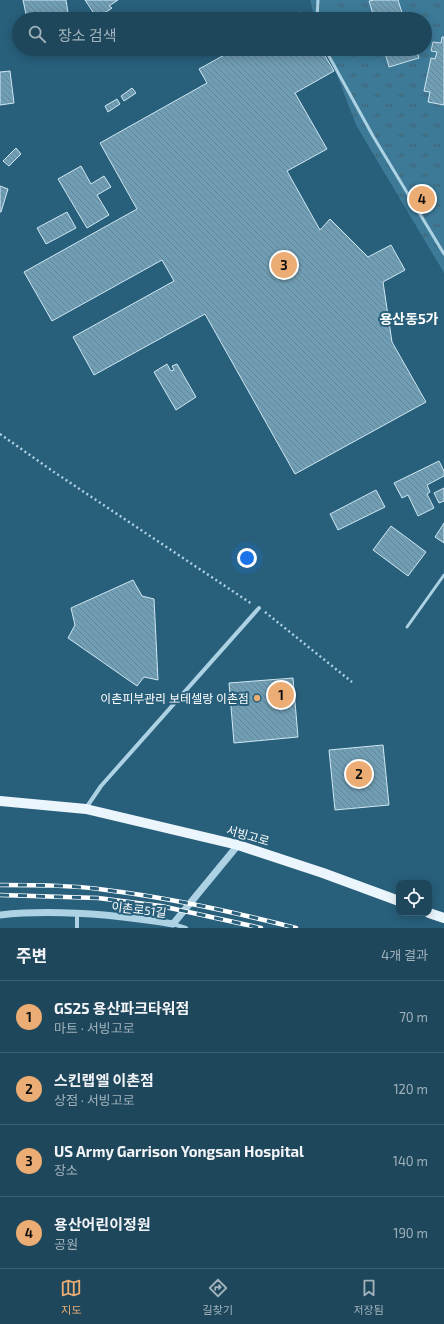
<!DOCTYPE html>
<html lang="ko">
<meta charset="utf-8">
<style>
:root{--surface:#1e475c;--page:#2b5165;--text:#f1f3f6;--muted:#a1b2bb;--line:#3c5f72;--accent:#ebad73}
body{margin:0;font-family:"Exo 2","Noto Sans KR",sans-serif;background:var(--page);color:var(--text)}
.controls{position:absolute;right:12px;bottom:12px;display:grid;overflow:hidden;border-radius:8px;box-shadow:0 2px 10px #0003}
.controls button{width:36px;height:36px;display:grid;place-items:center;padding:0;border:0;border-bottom:1px solid var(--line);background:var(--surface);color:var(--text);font:20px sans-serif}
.you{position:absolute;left:247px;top:558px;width:14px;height:14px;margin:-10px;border:3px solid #fff;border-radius:50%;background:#1a73e8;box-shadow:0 0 0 6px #1a73e833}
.badge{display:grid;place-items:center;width:26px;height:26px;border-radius:50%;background:var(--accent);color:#111;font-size:13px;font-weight:700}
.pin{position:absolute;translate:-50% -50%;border:2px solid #fff;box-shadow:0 1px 4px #0006}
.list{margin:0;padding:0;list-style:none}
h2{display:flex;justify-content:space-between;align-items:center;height:52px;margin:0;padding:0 16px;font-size:17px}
h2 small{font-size:13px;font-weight:400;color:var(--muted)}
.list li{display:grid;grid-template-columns:26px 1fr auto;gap:12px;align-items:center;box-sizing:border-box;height:72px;padding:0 16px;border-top:1px solid var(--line)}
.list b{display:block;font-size:15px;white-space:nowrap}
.list p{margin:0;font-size:13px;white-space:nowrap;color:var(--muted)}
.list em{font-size:13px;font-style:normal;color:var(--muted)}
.icon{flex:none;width:22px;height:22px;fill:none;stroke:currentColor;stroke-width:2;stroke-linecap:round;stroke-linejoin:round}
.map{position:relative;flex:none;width:444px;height:928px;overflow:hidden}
.search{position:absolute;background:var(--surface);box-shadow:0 2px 10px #0003;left:12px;right:12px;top:12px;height:44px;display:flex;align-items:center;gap:10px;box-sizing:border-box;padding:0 14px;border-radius:22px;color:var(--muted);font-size:15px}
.sheet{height:340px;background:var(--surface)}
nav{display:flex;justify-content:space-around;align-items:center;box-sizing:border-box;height:56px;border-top:1px solid var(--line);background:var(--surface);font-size:11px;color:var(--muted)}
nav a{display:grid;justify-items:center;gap:2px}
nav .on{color:var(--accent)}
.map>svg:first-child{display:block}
.park{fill:url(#park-tufts)}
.building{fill:url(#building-back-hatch);stroke:#cee7f3}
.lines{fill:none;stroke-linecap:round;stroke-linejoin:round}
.path{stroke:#acd2e4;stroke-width:2.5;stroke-dasharray:2 3;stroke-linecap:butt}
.service{stroke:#acd2e4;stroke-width:3}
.minor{stroke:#acd2e4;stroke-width:4}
.tertiary{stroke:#acd2e4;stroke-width:7}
.primary{stroke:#ebf6fc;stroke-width:10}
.rail-casing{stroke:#fff;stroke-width:4.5}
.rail{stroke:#285f7b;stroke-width:3;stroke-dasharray:9;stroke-linecap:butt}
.poi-dot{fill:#ebad73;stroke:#285f7b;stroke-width:1.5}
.labels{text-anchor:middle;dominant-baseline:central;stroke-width:4;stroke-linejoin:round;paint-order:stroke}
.poi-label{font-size:12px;fill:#fff;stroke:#285f7b;text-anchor:end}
.street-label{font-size:12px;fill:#fff;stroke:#285f7b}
.quarter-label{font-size:14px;font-weight:bold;fill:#fff;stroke:#285f7b}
</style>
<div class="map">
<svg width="444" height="928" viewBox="0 0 444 928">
<defs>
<pattern id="park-tufts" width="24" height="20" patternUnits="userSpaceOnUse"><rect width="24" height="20" fill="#3c7a98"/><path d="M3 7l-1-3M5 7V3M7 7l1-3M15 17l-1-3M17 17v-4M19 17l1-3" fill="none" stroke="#446372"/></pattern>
<pattern id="building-back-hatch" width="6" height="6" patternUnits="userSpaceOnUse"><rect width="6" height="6" fill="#709eb4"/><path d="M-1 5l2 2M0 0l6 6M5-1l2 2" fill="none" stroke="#658595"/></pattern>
</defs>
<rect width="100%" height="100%" fill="#285f7b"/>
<path class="park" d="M310 0H444V273L356 125 327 49H425V19H315Z"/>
<path class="building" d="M23 0H66L69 19H27Z
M85 0H118L109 6 112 8 97 18Z
M374 0H398L404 19H378L376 13 373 14 369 1Z
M300 12 304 19H288Z
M442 37H444V105L428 102 430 92 424 91 431 58 435 59 437 52 431 51 433 42 441 43Z
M235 49H321L334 71 295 93 327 149 287 171 320 230 330 219 368 257 391 245 405 270 383 282 392 342 426 402 295 474 205 314 94 375 73 337 174 281 162 260 52 321 24 272 137 209 100 143 207 83 199 69Z
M384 49H416L419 58 389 67Z
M10 71 14 103 0 105V72Z
M132 88 136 93 124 101 121 96Z
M117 99 120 104 108 112 105 106Z
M16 148 21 154 9 166 3 161Z
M81 166 91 184 104 176 111 187 97 195 109 215 87 228 58 179Z
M0 186 8 189 1 212H0Z
M67 212 76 228 46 244 37 228Z
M167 364 171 371 174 370 172 366 177 364 196 397 176 410 154 372Z
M439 461 444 471V476L427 485 430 492 427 494 434 508 418 516 408 495 402 498 394 483Z
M444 488V501L439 503 434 493Z
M376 490 385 507 338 530 330 514Z
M444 523V543L435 537Z
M391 526 426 552 408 576 373 550Z
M133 580 142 596 154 599 158 680 144 677 137 686 68 638 75 625 71 608Z
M293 678 298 737 234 743 229 683Z
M383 745 389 805 335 810 329 750Z"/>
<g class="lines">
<path class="path" d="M0 434 54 472 252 604
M265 612 352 682"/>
<path class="service" d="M317 19 318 0
M325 49 373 136 444 254
M407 627 444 575"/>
<path class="minor" d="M86 808 101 786 259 608
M77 915V928
M173 924 186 928"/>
<path class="tertiary" d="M0 915C56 909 118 915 173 924L238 845"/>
<path class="primary" d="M0 801 86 809 238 845 323 873 399 901
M429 913 444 918"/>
<defs>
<path id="rail" d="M0 885C35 885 71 885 106 890 170 898 234 912 296 928
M0 895 98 898 161 906 261 928"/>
</defs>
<use href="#rail" class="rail-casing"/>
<use href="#rail" class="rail"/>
</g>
<circle class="poi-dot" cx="257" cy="698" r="4"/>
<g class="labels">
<g class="poi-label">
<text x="249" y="698">이촌피부관리 보테셀랑 이촌점</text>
</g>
<g class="street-label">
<text transform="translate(248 835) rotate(16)">서빙고로</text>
<text transform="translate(139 909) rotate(7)">이촌로51길</text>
</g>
<g class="quarter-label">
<text x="409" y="318">용산동5가</text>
</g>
</g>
</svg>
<div class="controls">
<button><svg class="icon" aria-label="locate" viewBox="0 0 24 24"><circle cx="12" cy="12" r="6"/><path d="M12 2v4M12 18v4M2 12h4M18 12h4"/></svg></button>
</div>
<div class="you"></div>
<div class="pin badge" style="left:281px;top:695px">1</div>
<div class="pin badge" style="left:359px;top:774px">2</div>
<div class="pin badge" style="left:284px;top:265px">3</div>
<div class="pin badge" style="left:422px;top:199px">4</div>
<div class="search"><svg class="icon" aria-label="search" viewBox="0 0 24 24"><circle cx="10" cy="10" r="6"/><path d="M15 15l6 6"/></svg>장소 검색</div>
</div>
<section class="sheet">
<h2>주변<small>4개 결과</small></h2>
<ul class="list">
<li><span class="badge">1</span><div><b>GS25 용산파크타워점</b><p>마트 · 서빙고로</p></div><em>70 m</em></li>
<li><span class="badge">2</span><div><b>스킨랩엘 이촌점</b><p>상점 · 서빙고로</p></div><em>120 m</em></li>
<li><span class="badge">3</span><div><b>US Army Garrison Yongsan Hospital</b><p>장소</p></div><em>140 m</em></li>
<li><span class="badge">4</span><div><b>용산어린이정원</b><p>공원</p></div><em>190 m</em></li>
</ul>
</section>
<nav>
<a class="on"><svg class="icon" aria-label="map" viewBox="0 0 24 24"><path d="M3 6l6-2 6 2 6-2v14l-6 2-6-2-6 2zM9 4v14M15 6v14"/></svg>지도</a>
<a><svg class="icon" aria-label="directions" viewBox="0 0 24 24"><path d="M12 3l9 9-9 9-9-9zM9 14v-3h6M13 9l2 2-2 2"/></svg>길찾기</a>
<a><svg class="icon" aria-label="saved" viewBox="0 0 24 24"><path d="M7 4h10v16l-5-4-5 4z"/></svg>저장됨</a>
</nav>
